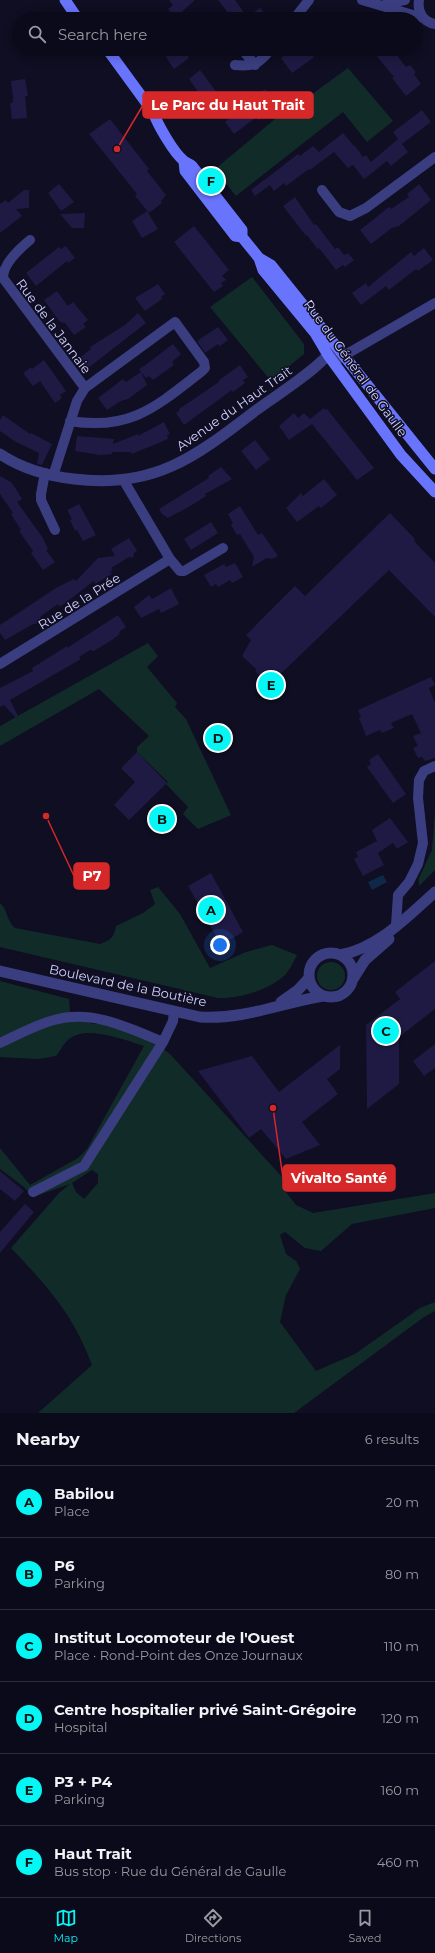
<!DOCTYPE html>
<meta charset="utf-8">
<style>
:root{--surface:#0b0a1a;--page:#191827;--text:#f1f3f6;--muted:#9a9aa2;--line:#2b2b39;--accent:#04f6f5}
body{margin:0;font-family:Montserrat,sans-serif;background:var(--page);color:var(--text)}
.you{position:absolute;left:220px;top:945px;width:14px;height:14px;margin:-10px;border:3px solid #fff;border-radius:50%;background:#1a73e8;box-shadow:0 0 0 6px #1a73e833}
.badge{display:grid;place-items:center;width:26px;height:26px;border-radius:50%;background:var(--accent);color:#111;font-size:13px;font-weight:700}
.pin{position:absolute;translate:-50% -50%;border:2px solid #fff;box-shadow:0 1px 4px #0006}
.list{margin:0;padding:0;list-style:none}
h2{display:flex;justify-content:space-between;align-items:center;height:52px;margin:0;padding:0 16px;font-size:17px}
h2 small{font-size:13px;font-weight:400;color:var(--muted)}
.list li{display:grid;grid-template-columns:26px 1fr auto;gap:12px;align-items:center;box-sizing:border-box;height:72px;padding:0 16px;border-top:1px solid var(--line)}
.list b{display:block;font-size:15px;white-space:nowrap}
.list p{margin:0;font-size:13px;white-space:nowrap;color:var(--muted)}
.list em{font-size:13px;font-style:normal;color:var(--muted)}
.icon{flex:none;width:22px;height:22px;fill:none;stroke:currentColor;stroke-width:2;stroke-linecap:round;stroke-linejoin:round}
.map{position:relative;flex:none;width:435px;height:1413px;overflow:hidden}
.search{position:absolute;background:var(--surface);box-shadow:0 2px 10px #0003;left:12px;right:12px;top:12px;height:44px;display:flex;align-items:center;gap:10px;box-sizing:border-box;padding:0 14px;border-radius:22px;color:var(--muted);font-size:15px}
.sheet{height:484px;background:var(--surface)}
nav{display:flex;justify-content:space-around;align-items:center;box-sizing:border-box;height:56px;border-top:1px solid var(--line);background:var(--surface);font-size:11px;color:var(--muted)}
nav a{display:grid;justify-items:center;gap:2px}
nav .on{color:var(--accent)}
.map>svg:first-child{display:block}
.green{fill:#112c28;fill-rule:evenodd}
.water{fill:#0d2947}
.building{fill:#1e1a43}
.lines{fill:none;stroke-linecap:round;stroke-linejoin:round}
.minor{stroke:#3a3e80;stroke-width:10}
.tertiary{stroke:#3a3e80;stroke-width:11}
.secondary{stroke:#6974fc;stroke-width:11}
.labels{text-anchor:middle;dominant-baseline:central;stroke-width:3;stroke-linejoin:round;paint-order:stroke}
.street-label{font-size:13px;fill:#d0d0fe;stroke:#0f0e22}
.leader{fill:none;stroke:#d62828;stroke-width:1.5}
.callout-dot{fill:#d62828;stroke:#0f0e22;stroke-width:1.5}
.callout{fill:#d62828;stroke:#d62828;stroke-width:1.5}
.callout-label{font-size:14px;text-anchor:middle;font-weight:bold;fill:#fff}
</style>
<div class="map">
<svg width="435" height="1413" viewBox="0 0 435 1413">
<rect width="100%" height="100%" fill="#0f0e22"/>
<path class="green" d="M348 68 393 121 367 142 343 112 236 196 215 169 298 100 301 102Z
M252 277 304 344V354L271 381 210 307Z
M148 643 158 656 147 667 177 703 175 707 186 719 231 815 198 829 183 814 188 807 166 784 168 782 137 752V747L149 736 99 689 0 746V726Z
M435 811V870L419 886V878L432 850Z
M158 887 180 914 210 968 246 952 272 945 297 955 296 957C293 963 289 971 284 976 268 990 239 999 218 998L0 947V903C9 912 5 918 15 928L100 944C111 940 114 937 116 926L143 913 155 904 150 890Z
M317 976a14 14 0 1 1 28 0a14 14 0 1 1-28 0Z
M0 981 69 999 70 1013 93 1024H113L147 1035 171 1055 283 1178 286 1192 296 1205 313 1213 435 1193V1208L352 1224 321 1251 305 1248 285 1232 280 1235 286 1254 296 1261 300 1269 286 1295 280 1322 316 1371 355 1354 420 1308 435 1302V1311L424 1317 294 1413H38L92 1365C73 1314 48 1287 11 1248L59 1193 70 1184 33 1197 24 1187 0 1169V1148L30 1185 78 1158 87 1149 144 1046C126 1040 89 1026 72 1037 65 1040 61 1050 56 1056L38 1059 0 1057ZM92 1170 98 1174V1183L84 1199 76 1192 72 1183Z"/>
<path class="water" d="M383 875 387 882 372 890 368 882Z"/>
<path class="building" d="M169 0H195L175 18 168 9 173 5Z
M218 0H235L247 17 260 8 269 19H233Z
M176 49H183L189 58 174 69 166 57Z
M292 49H316L313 58 292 73 281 58Z
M371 49H392L406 67 410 65 416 72 414 74 421 84 406 96 392 78 394 77Z
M200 70 218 94 206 103 189 79Z
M25 79 28 96H25L27 118 12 119 10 103H13V97L11 81Z
M265 89 278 105 259 120 257 118 254 119 234 134 225 122Z
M422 110 431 122 402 144 408 152 391 166 387 161 364 179 353 165 348 168 334 152 310 170 309 169 286 186 284 183 274 191 270 185 255 196 251 190 298 154 300 156 313 146 319 152 343 133 354 146H355L363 157 366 155 371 162 398 139 393 132Z
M110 119 149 169 147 171 166 195 161 201 162 203 149 213 135 196 137 194 89 134Z
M59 184 74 202 61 211 48 193Z
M419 184 431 200 399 226 392 228 371 244 360 230 389 207 391 209 409 197 407 194Z
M24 190H29V208L16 209 22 216 0 233V204L6 200 8 203Z
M295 197 314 225 316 224 335 249 338 247 344 255 348 253 354 260 345 267 343 265 336 270 319 248 318 250 307 235 306 236 283 206Z
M147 211 158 229 142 238 132 221Z
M85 213 84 228H72L60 214Z
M194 226 229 270 222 276 226 280 221 283 223 286 214 292 174 242Z
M66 246 75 258 68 263 67 261 36 286 26 273 59 247 61 249Z
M424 248 433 260 418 271 416 269 389 290 386 286 361 305 352 293 366 283 368 287 411 252 414 256Z
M158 284 165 294 161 297 162 299 145 311 135 298Z
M57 291 68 306 73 302 88 320 83 324 86 327 74 335 65 323 60 322 44 300Z
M138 313 146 323 87 369 79 358 91 349 90 347 125 325Z
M218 327 228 340 220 346 218 344 205 353 197 341Z
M173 344 181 354 172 362 174 365 153 380 149 376 146 378 141 372 147 385 128 399 121 401 107 410 98 398 123 379 126 382 141 372 139 369 144 366Z
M44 360 66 391 60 395 62 398 55 403 40 381 33 386 23 373 31 367 32 369Z
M240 365 248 377 243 380 245 383 233 392 232 390 184 425 176 413 180 410 179 409 219 382 218 381Z
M324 408 325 410 327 409 374 468 357 480 312 424 289 440 279 426 294 413 298 418 304 413 310 419Z
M3 415 30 434 31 433 52 444 42 465 37 464 39 453 16 442 0 431V420Z
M164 422 170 434 167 435 168 439 132 454 131 452H112V454L100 455 75 451 77 436 114 439 113 444 138 434V436Z
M255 440 270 459 256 470 241 451Z
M221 467 232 479 205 494 206 496 192 505 168 518 162 514 159 509 209 478 208 476Z
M0 476 11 482 16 489 22 499 17 502 43 538 48 549 46 550 55 562 43 570 31 553 33 551 19 531 21 530 11 514 13 513 0 494Z
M324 479 337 495 321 508 319 506 297 522 286 508 301 493 303 496Z
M79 504 96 535 83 541 77 530 75 531 70 520 72 519 67 510Z
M240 506 258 535 262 533 278 556 272 559 267 558 252 567 254 557 240 534 237 535 231 525 233 523 228 514Z
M390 513 415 539 414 541 435 563V617L389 570 269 685 255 671 257 670 242 656 251 640 246 635 295 586 305 596Z
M211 522 218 533 191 550 184 539Z
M129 538 137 551 134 553 133 558 129 557 111 568 113 570 110 572 112 574 95 584 94 581 60 607 58 604 41 616 39 623 33 624 5 640 0 633V625L56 588 74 579 76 581 98 558 115 556 111 549Z
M235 563 243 577 232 583 230 580 218 587 216 584 211 587 204 575 224 564 226 567Z
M171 588 179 604 161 613 159 609 141 618 134 607 149 595 152 599Z
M118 615 126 627 119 632 120 634 112 640 94 651 90 650 79 657 81 659 10 700 18 716 16 718 4 705 0 707V688L33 671 32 668 67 646V648Z
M431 677 435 685 429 688 435 703V758L425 761 422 757 418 758 413 748 418 746 413 736 421 733 412 714 391 723 394 728 382 733 380 730 366 736 359 718 361 717 358 710Z
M137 752 167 783 129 820 114 805 135 782 121 768Z
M378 754 406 794 393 803 367 767 371 764 369 760Z
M390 818 408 842 397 849 393 843 378 853 384 865 363 876 354 859 358 857 356 852 377 841 372 830Z
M211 873 243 932 221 945 188 886Z
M435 961V1009L399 1037V1084L367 1109 366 1025 400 999 395 992Z
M435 1044V1068L424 1076 413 1061Z
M340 1045V1069L327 1079 338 1094 302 1122 320 1145 286 1159 261 1129 249 1138 198 1071 252 1056 279 1092Z
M0 1171 24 1191 15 1201 0 1189Z
M25 1204 34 1212 0 1253V1232Z"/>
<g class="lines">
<path class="minor" d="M362 0 423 18
M419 0C417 12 423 22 435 24
M384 5 405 0
M294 19 309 0
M242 49 255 65
M235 65C254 67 259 64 271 49
M322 190 339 212 350 216 366 208 435 157
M30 240C19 249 3 264 3 278L85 388
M333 362 435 303
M45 473 41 494V500L55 530
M53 476 77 401 85 388 175 322 204 362 205 368 202 371C157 406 131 431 70 421
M124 481 170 559 180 571H184L223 548
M0 664 170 559
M396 925 398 895 409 882 418 864 423 843 418 798 419 780 424 771 435 766
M0 1043C18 1035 35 1025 54 1020 92 1009 129 1028 163 1042
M33 1192 84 1166 163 1042 173 1021 174 1011"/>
<path class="tertiary" d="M0 454C21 468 48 476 74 479 154 489 195 457 255 411 274 397 295 384 314 368 321 362 327 356 334 350
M309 975a22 22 0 1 1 44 0a22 22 0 1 1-44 0Z
M340 955C378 948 407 917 435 892
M0 971 200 1017C243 1020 281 1003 323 996
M353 979 365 960 389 939
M281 1002 298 990 309 978"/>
<path class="secondary" d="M65 0 78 19
M107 49 153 112C158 125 173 152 184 161 186 163 190 164 192 166L242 230V237
M184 162 185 171 235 236 242 237 259 258 271 265 435 469
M259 258 263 270 315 333 328 355 401 455 435 492"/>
</g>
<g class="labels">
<g class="street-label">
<text transform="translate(54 326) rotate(53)">Rue de la Jannaie</text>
<text transform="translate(356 368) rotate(54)">Rue du Général de Gaulle</text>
<text transform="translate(234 408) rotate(-35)">Avenue du Haut Trait</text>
<text transform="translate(79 601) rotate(-32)">Rue de la Prée</text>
<text transform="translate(128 985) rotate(12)">Boulevard de la Boutière</text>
</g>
</g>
<path class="leader" d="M117 149L143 105M46 816L74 876M273 1108L283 1178"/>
<g class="callout-dot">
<circle cx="117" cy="149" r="4"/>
<circle cx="46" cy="816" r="4"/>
<circle cx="273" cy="1108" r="4"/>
</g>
<g class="callout">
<rect x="143" y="92" width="170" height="26" rx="4"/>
<rect x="74" y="863" width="35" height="26" rx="4"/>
<rect x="283" y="1165" width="112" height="26" rx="4"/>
</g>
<g class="callout-label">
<text x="228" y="110">Le Parc du Haut Trait</text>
<text x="92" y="881">P7</text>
<text x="339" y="1183">Vivalto Santé</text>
</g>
</svg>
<div class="you"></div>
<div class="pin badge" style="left:211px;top:910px">A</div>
<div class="pin badge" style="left:162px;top:819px">B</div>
<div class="pin badge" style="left:386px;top:1031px">C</div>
<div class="pin badge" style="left:218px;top:738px">D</div>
<div class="pin badge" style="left:271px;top:685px">E</div>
<div class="pin badge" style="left:211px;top:181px">F</div>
<div class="search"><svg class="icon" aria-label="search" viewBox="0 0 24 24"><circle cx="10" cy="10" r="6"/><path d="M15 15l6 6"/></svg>Search here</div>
</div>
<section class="sheet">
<h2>Nearby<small>6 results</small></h2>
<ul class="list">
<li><span class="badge">A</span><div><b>Babilou</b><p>Place</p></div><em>20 m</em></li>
<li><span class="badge">B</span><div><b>P6</b><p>Parking</p></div><em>80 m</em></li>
<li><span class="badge">C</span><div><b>Institut Locomoteur de l'Ouest</b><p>Place · Rond-Point des Onze Journaux</p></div><em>110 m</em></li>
<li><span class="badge">D</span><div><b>Centre hospitalier privé Saint-Grégoire</b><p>Hospital</p></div><em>120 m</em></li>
<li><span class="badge">E</span><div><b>P3 + P4</b><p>Parking</p></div><em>160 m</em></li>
<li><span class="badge">F</span><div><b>Haut Trait</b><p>Bus stop · Rue du Général de Gaulle</p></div><em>460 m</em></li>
</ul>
</section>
<nav>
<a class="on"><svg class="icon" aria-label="map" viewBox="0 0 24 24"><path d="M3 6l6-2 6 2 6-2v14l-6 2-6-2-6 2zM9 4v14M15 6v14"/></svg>Map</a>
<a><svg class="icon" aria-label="directions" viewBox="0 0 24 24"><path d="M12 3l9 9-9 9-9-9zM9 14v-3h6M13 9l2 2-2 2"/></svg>Directions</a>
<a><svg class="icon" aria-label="saved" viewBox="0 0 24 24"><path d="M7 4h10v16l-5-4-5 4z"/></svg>Saved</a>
</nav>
